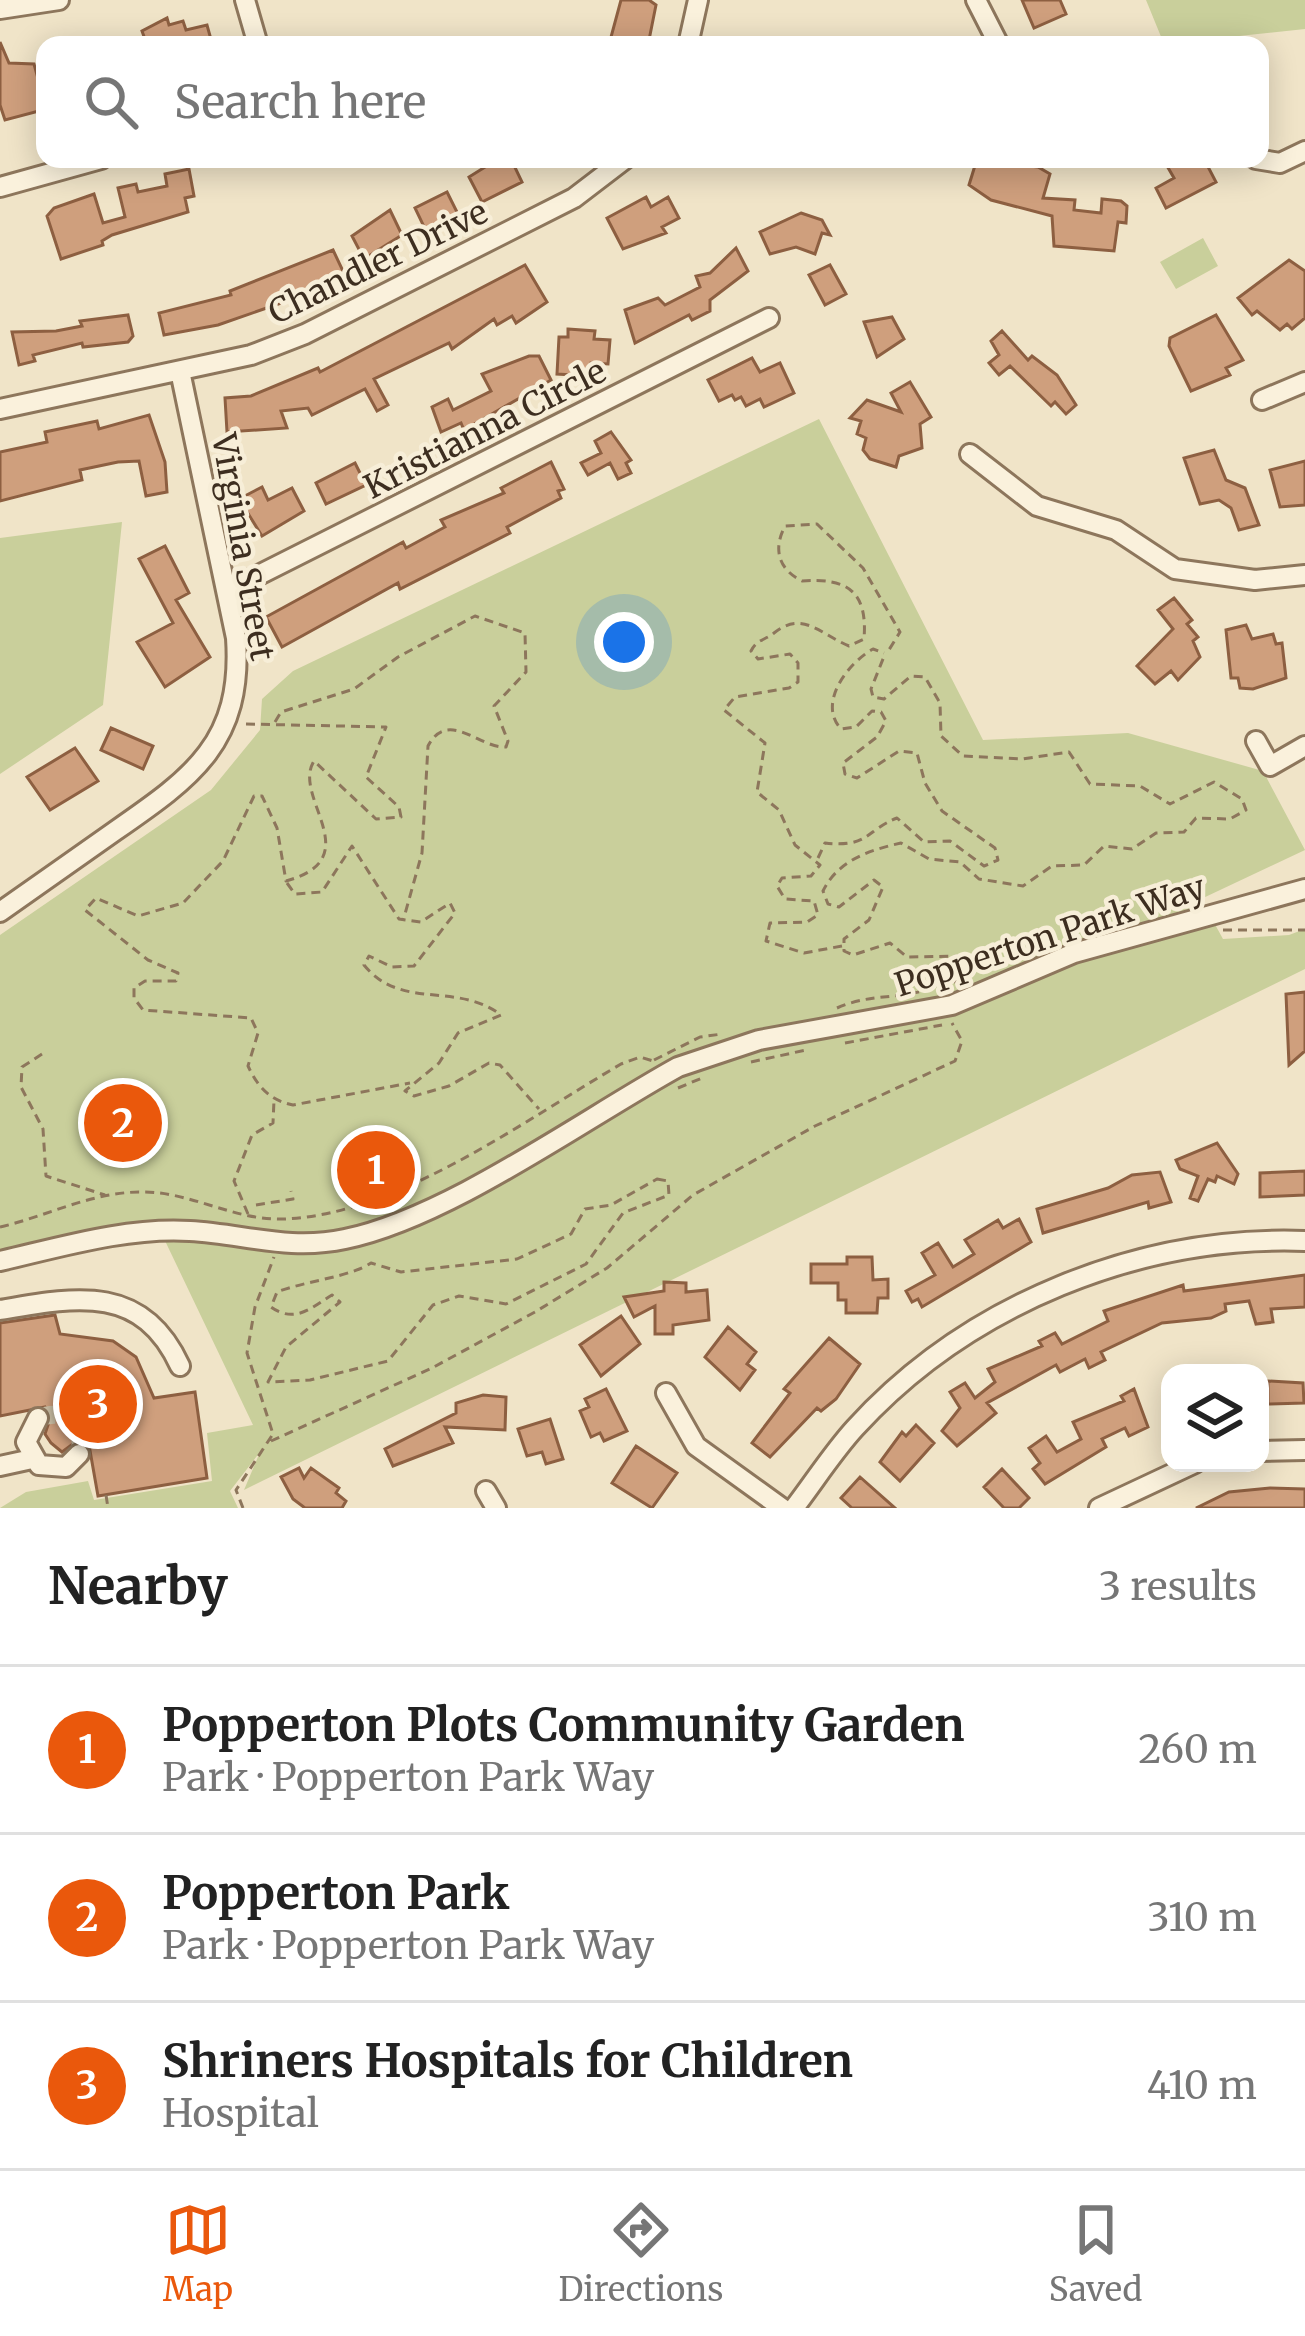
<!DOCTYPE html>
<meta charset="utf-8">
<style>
:root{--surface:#fff;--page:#f2f2f2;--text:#222;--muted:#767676;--line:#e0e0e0;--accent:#ea580c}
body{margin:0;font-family:Merriweather,serif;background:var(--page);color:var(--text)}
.controls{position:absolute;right:36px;bottom:36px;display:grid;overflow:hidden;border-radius:24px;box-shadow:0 6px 30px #0003}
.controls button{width:108px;height:108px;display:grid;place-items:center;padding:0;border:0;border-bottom:3px solid var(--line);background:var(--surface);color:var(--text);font:60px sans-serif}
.you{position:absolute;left:624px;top:642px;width:42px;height:42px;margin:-30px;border:9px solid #fff;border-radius:50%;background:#1a73e8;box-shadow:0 0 0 18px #1a73e833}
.badge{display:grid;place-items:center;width:78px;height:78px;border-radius:50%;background:var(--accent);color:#fff;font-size:39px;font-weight:700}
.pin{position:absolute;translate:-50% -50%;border:6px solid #fff;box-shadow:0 3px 12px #0006}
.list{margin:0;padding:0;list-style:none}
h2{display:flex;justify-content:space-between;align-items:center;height:156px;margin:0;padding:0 48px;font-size:51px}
h2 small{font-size:39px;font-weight:400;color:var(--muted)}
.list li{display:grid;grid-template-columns:78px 1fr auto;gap:36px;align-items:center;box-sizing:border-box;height:168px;padding:0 48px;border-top:3px solid var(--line)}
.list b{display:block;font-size:45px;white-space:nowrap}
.list p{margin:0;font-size:39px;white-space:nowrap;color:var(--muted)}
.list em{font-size:39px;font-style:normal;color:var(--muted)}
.icon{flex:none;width:66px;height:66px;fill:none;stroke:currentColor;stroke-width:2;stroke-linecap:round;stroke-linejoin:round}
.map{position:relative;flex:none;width:1305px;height:1508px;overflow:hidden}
.search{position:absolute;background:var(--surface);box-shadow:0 6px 30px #0003;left:36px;right:36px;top:36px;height:132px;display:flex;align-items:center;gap:30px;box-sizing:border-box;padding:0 42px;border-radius:24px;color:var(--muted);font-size:45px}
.sheet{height:660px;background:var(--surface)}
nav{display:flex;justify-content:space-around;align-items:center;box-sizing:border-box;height:168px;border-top:3px solid var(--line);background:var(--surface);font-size:33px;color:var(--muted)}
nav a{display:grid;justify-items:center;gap:6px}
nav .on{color:var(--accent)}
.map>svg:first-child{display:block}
.green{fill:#c9cf9b}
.building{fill:#cf9f7d;stroke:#8d5f41;stroke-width:3}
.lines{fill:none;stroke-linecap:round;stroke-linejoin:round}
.minor-tunnel{stroke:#ccc0a6;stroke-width:18;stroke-dasharray:18 9;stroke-linecap:butt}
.minor-casing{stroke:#8d765c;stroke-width:24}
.path{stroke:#8d765c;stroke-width:3;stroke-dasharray:9 6;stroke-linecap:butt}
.minor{stroke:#faf1dc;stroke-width:18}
.labels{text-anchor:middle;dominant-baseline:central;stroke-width:9;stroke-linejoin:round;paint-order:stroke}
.street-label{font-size:33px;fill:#3d2e20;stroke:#f7eed8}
</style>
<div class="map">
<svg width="1305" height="1508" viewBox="0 0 1305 1508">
<rect width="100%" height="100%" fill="#f0e4c8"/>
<path class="green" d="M1146 0H1305V29L1164 44Z
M1203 238 1218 266 1176 289 1160 262Z
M819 419 983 740 1128 733 1263 771 1305 850 1201 899 1223 939 1289 935 1305 929V969L244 1490 260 1452 230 1491 238 1508H0L26 1492 88 1481 94 1500 212 1481 207 1433 253 1425 157 1224 0 1251V935L211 790 260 730 262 699 293 671Z
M122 522 103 705 0 774V538Z"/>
<path class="building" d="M621 0H649L656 5 648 45H626V40L611 37Z
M1022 0H1060L1066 14 1034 28Z
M167 18 169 25 183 21 186 30 207 25 212 43 147 45 142 31Z
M0 42 9 63 34 64 44 100 39 111 5 120 0 105Z
M498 159H511L522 182 482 202 469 177Z
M977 159 1038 167 1050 174 1043 198 1075 200 1074 210 1101 213 1102 199 1121 201 1127 206 1126 223 1118 222 1114 251 1054 246 1052 216 991 200 969 185Z
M1163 159H1204L1216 182 1166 208 1156 188 1174 178Z
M189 169 194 196 185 198 188 212 112 235 102 241 103 245 61 259 47 216 54 208 94 194 103 223 125 217 118 188 136 184 138 192 167 186 165 174Z
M447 192 458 214 426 231 415 208Z
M646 197 651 207 668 197 679 218 662 227 666 233 623 249 607 218Z
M390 210 402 235 364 259 352 236Z
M801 213 822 220 830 235 822 233 815 254 796 247 770 254 760 232Z
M736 248 748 271 710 300V311L692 320 689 315 635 343 625 310 658 298 665 305 700 287 696 276 710 273Z
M333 250 343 271 281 303 218 325 164 335 159 313 231 295 230 291Z
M1289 260 1305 271V318L1292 329 1287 324 1280 330 1257 311 1252 315 1238 298Z
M525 265 547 302 516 323 512 316 497 325 494 319 452 349 449 343 374 379 388 405 377 411 365 389 312 415 308 408 281 411 287 428 227 432 225 398 251 396 318 368 320 372Z
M830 265 846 294 825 305 809 275Z
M128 315 133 336 128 342 83 347 82 343 33 355 35 361 19 365 12 332 56 331 82 326 80 321Z
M1216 315 1243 360 1226 368 1230 375 1191 391 1169 346 1170 338Z
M892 317 904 339 877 357 864 322Z
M568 329 595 331 594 339 610 340 608 364 591 363 590 376 557 374 559 337H568Z
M1002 331 1028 360 1032 356 1057 375 1076 405 1066 414 1055 402 1051 406 1010 366 999 375 989 363 999 355 991 341Z
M529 356H539L551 380 464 430 461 423 441 432 432 407 448 399 453 410 491 391 482 374Z
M752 358 760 372 780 363 794 393 764 407 760 399 746 406 741 397 735 400 732 395 719 401 708 380Z
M910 382 931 417 920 424 922 448 899 456 896 467 870 459 863 450 866 438 857 434 861 421 850 418 867 400 901 412 891 393Z
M149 415 165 462 167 492 146 496 139 461 118 462 80 470 82 480 0 501V452L47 442 45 432 97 421 99 429Z
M611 432 631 460 626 463 631 473 618 479 610 463 588 475 581 463 601 453 595 441Z
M1214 450 1226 480 1245 488 1259 525 1239 530 1231 508 1219 500 1200 504 1184 458Z
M1305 461V505L1280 507 1270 470Z
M551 462 564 489 558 491 561 498 507 527 510 533 400 589 398 583 282 647 266 617 403 542 406 548 445 527 441 520 504 493 501 488Z
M355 463 366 485 326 504 316 483Z
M262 487 268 500 292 488 304 511 262 536 239 499Z
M165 546 189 593 176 600 210 657 165 687 137 642 173 623 139 559Z
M1174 598 1192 620 1187 624 1198 637 1193 641 1200 657 1178 680 1171 671 1155 684 1137 666 1173 629 1158 610Z
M1246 625 1252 639 1273 634 1276 644 1282 643 1286 678 1253 689 1240 688 1238 678H1231L1226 630Z
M111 728 153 746 143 769 101 750Z
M75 748 98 781 50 810 27 777Z
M1305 992V1051L1289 1065 1286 994Z
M1217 1143 1238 1174 1234 1184 1217 1176 1215 1182 1208 1179 1198 1201 1190 1198 1198 1176 1180 1169 1176 1160Z
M1305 1171V1195L1260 1197V1173Z
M1160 1172 1171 1202 1149 1208 1148 1202 1043 1233 1037 1209 1108 1188 1132 1175Z
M1019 1219 1031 1242 922 1307 918 1299 912 1302 906 1291 935 1275 922 1253 938 1243 953 1267 974 1254 965 1240 998 1220 1003 1228Z
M847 1257H872L873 1280 888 1279V1298H878L877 1313H846V1300H838V1283H811V1264H847Z
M1305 1275V1307L1271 1309 1273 1322 1256 1324 1249 1301 1225 1304 1226 1311 1211 1318 1162 1323 1101 1352 1105 1360 1089 1368 1085 1359 1060 1372 1056 1365 987 1403 996 1413 957 1446 942 1431 960 1408 950 1392 965 1383 975 1398 995 1382 988 1369 1042 1346 1039 1341 1055 1333 1062 1344 1108 1321 1104 1311 1183 1285 1184 1291Z
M664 1282 686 1283V1292L707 1290 709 1320 673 1325V1334H655V1306L634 1317 624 1297 664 1291Z
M55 1315 60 1334 113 1341 136 1357 154 1398 195 1392 207 1478 98 1496 89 1445 77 1441 62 1452 51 1443 45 1434 51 1416 45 1407 0 1416V1323Z
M621 1316 640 1344 601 1376 580 1345Z
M728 1327 756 1352 747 1364 755 1370 740 1390 705 1357Z
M829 1338 860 1364 836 1399 821 1411 817 1408 770 1457 752 1443 790 1393 784 1389Z
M1268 1381 1303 1383 1304 1403 1268 1404Z
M606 1389 627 1431 604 1441 600 1433 591 1437 580 1411 589 1407 585 1399Z
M1134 1389 1148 1427 1129 1436 1125 1428 1102 1439 1106 1447 1045 1484 1033 1469 1040 1463 1029 1448 1046 1436 1057 1452 1081 1439 1073 1422 1124 1401 1121 1396Z
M483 1395 506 1397 505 1430 445 1427 453 1443 393 1466 385 1449 456 1413V1403Z
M550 1419 563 1459 546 1464 542 1452 527 1456 518 1429Z
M916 1425 934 1443 900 1481 880 1462 902 1432 906 1436Z
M636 1446 677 1473 652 1508 612 1483Z
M299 1468 304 1478 311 1468 339 1488 336 1493 346 1501 342 1508H305L293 1499 281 1477Z
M1002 1469 1029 1498 1019 1508H1004L984 1487Z
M860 1477 895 1508H852L841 1498Z
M1270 1488 1305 1489V1508H1196L1229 1492Z"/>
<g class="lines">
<path class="minor-tunnel" d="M38 1418C66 1407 87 1425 79 1454"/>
<defs>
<path id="minor" d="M245 0 258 45
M976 0 999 45
M0 9 59 0
M688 45 698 0
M1256 159 1280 163 1305 151
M0 187 101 159
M1262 400 1305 382
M0 409 251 355 305 334 574 198 625 159
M970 454 1037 506 1116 530 1175 569 1255 580 1305 575
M227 591 769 318
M1256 741 1270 766 1305 746
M0 912C38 885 77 858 115 831 193 777 243 742 236 638L180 371
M0 1261C61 1247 127 1227 190 1231 244 1234 289 1251 345 1239 448 1218 582 1120 678 1067L759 1040 952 1005 1074 953 1305 889
M0 1310C75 1297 142 1283 180 1366
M666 1393 696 1446 782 1508
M38 1418 26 1442 39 1465 66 1467 79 1454
M1260 1451 1305 1450
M0 1466 32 1459
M486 1491 496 1508
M794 1508C814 1482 833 1452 855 1428 968 1304 1140 1235 1305 1241
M1099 1508 1195 1463"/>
</defs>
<use href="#minor" class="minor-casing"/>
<path class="path" d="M275 722 281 712 354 689 398 657 475 616 525 633 526 672 494 706 508 741 506 747C480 749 448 708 428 746L422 853 403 921
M246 724 386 727 366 777 399 807 401 817 376 819 314 761C291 797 370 858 286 881L277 828 262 796H254L223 861 183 903 138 916 96 898 85 910 148 960 178 973 176 981H145L134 988V998L143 1010 251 1018 258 1033 248 1066C258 1087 269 1100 293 1105L410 1083
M818 858 825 843C869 848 866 830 897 818L924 842 950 841 984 866 998 860 995 848 942 811 925 783 917 753 899 751 857 778 845 774 843 763 877 737 886 721 881 712 872 711 856 727 841 729C817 703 848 663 873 649L884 653
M287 883 295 894 322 892 352 846 399 919 421 922 450 903 455 913 414 966 392 967 369 956 364 965C401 1011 456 981 501 1015L458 1033 439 1063 405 1091 414 1096 449 1086 489 1063 500 1065 539 1109
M1223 930H1305
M842 946 804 953 766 941 770 923 807 922 818 915 814 901 785 899 777 886 782 878 811 876 820 865 795 845 779 810 757 792 765 743 724 710 735 697 789 688 798 682V663L790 654 758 659 751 651C757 639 764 641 774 633 803 610 820 634 849 646L864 639C868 589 845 578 802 581 778 569 773 549 785 526L817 524 863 568 900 632 887 653
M837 1008C860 998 877 998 902 995 922 993 946 983 967 979L975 970 966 956 907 957 890 943 853 955 844 951V939L869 920 883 887 874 880 839 907 828 904 823 891C838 860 870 850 901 843L929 859 960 862 979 879 1023 886 1052 866 1084 865 1104 846 1132 849 1156 833 1184 832 1196 818 1230 819 1246 810 1242 799 1214 782 1170 804 1140 786 1090 784 1069 752 1022 759 963 756 941 736 940 703 925 677 911 676 884 699 873 697 871 689 885 654
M845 1043 942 1025
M42 1054 22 1067 21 1087 43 1129 46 1176 105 1195
M654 1060 700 1037 722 1034
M751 1062 806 1050
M678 1088 702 1078
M657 1179 668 1181 669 1195 623 1213 586 1264 506 1304 459 1296 433 1305 388 1361 310 1380 268 1382 286 1347 340 1302 332 1295C311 1308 295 1324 271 1307L277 1292C305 1281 350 1277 371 1263L401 1272 517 1259 571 1234 585 1209 611 1205Z
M256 1205 293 1199 291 1191
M248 1214 234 1181 252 1135 273 1123 274 1100
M0 1227C48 1216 91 1192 141 1192 190 1191 234 1221 284 1219 397 1215 525 1120 621 1064L640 1057 653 1061
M271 1441 432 1368 535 1312 607 1268 693 1195 815 1126 955 1061 962 1041 952 1023
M106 1495 108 1508
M243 1508 236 1490 273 1434 247 1353 255 1307 274 1257"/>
<use href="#minor" class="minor"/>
</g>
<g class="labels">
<g class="street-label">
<text transform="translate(378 262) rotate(-26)">Chandler Drive</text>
<text transform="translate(485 429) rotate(-27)">Kristianna Circle</text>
<text transform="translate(243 547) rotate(80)">Virginia Street</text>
<text transform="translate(1050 936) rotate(-18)">Popperton Park Way</text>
</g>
</g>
</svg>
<div class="controls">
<button><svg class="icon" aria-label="layers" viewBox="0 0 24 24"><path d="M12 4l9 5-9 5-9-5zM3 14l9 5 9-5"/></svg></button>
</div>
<div class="you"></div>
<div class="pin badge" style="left:376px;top:1170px">1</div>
<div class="pin badge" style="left:123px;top:1123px">2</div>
<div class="pin badge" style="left:98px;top:1404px">3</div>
<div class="search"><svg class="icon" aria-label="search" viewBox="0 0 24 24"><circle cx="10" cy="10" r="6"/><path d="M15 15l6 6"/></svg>Search here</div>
</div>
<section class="sheet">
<h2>Nearby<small>3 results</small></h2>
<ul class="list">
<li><span class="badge">1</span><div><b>Popperton Plots Community Garden</b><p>Park · Popperton Park Way</p></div><em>260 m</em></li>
<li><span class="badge">2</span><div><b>Popperton Park</b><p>Park · Popperton Park Way</p></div><em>310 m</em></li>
<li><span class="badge">3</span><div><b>Shriners Hospitals for Children</b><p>Hospital</p></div><em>410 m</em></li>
</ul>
</section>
<nav>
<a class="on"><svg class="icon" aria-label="map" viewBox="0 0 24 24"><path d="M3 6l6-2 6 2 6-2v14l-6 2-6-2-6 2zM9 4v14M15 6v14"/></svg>Map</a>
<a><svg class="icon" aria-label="directions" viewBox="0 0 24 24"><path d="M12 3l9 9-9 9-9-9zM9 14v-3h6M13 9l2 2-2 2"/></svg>Directions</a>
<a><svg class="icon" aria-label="saved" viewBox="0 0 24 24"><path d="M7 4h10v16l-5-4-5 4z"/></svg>Saved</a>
</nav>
